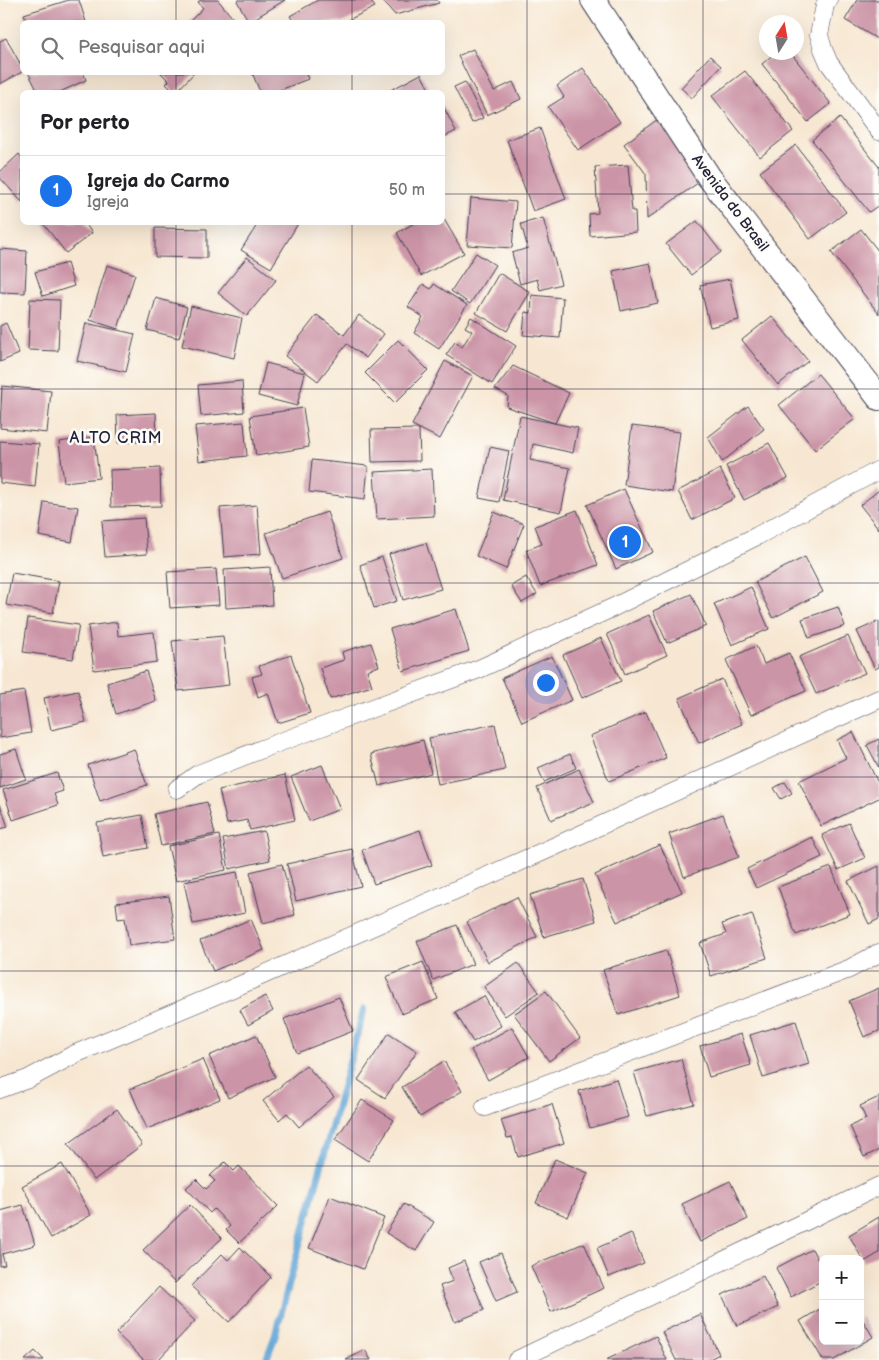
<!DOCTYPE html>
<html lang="pt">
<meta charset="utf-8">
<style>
:root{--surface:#fff;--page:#f2f2f2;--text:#202124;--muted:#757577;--line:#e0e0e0;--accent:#1a73e8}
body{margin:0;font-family:"Balsamiq Sans",sans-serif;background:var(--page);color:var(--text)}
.controls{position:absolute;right:15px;bottom:15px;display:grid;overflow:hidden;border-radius:8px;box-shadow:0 5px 20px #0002}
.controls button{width:45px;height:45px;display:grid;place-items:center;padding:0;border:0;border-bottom:1px solid var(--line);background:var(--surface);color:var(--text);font:25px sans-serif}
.compass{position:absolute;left:759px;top:15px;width:45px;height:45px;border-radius:50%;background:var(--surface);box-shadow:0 5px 20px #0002;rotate:11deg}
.you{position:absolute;left:545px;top:682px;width:18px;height:18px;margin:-12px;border:4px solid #fff;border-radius:50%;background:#1a73e8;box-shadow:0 0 0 8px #1a73e833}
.badge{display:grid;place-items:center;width:32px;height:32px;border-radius:50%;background:var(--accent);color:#fff;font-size:16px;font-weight:700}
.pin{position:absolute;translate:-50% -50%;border:2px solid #fff;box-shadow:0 1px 5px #0006}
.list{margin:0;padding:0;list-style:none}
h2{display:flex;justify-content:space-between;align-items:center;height:65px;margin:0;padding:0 20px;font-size:21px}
h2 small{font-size:16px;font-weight:400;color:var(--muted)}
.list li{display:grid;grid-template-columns:32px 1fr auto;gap:15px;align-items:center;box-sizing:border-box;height:70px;padding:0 20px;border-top:1px solid var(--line)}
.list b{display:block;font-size:19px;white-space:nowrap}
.list p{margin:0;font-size:16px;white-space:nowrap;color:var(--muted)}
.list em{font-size:16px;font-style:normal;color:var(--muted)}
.icon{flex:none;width:28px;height:28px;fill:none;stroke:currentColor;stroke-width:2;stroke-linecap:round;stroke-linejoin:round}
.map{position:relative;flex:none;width:879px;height:1360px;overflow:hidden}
.search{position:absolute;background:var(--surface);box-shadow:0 5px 20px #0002;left:20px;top:20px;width:425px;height:55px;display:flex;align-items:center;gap:12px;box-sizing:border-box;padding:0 18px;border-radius:8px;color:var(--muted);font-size:19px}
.panel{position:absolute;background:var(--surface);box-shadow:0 5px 20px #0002;left:20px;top:90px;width:425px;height:135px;border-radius:8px}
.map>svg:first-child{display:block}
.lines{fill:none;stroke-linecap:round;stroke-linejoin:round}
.stream{stroke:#60a5d6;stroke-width:7}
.building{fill:#cc95a7}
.street-casing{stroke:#424052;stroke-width:19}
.secondary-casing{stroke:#424052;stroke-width:26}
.street{stroke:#fff;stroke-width:18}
.secondary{stroke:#fff;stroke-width:24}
.grid{fill:none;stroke:#22223b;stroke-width:1;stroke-opacity:0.55}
.labels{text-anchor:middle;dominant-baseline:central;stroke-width:5;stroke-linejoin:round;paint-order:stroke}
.street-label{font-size:15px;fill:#22223b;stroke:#fdfcf7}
.neighbourhood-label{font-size:16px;letter-spacing:1px;fill:#22223b;stroke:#fdfcf7}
</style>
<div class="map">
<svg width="879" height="1360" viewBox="0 0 879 1360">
<rect width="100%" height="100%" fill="#fdfcf7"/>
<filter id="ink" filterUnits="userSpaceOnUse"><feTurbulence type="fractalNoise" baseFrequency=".02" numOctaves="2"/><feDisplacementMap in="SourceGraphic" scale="10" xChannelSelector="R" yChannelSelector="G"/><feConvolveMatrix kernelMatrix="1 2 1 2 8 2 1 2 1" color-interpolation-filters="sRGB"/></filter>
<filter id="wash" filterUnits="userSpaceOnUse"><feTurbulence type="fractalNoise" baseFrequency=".0096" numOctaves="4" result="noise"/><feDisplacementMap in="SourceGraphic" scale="20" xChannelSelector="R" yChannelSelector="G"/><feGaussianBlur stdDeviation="1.12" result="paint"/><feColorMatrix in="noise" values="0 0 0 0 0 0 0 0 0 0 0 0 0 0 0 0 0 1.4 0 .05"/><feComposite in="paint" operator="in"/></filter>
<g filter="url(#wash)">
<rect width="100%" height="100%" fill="#f7e7d2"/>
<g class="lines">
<path class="stream" d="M266 1360 274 1339 364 1009"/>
</g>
<g id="blocks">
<path class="building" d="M69 0H79L86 22H27L24 14Z
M201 0H218L236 22H189L203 8 198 2Z
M239 0H285L249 22 237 1Z
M318 0H370L375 7 344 22H294L290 16Z
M382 0H437L439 3 395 15Z
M857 0H879V40L845 20Z
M6 38 22 67V72L0 84V41Z
M473 49 494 91 513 82 521 99 487 115 458 56Z
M776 52H790L831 104 808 122 762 64Z
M710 56 721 66 692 98 681 88Z
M583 68 620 122 578 150 548 107 564 97 557 86Z
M745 71 793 131 760 157 712 96Z
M28 72H83L86 80 60 92H38Z
M160 72H195L176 92H174L166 84 169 81Z
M252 72H305L308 79 275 92H260Z
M421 74 430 91 426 92H387Z
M465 82 483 118 472 123 454 87Z
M442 104 456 131 442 138Z
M840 118 879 167V205L869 212 812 140Z
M658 119 702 180 647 219 646 174 624 144Z
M540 128 566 199 533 211 507 140Z
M796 145 846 212 810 239 760 172Z
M19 154 22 158V202L0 178V172Z
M628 165 632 211H635L636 232 590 236 589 214 598 213 595 167Z
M471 198 516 202 512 248 467 245Z
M442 216 464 253 421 276 397 233 416 222H442Z
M543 218 561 284 540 290 537 279 520 284 512 253 528 248 521 224Z
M697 221 721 252 691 275 666 244Z
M42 222H84L92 233 66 253Z
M259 222H299L271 268 241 250Z
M155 228 207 229V258L155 257Z
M861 229 879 252V314L831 252Z
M0 249 27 251 25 293 0 292Z
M476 253 495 265 470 304 451 291Z
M247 257 276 280 247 316 218 293Z
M67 263 74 286 43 296 35 272Z
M650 263 658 303 621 311 613 271Z
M107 265 135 274 118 329 90 320Z
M499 273 530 292 507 331 476 313Z
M730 279 739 320 710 327 700 285Z
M423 284 431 289 434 284 467 305 439 349 414 333 423 317 408 307Z
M532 295 563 298 560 338 523 335 525 312 531 313Z
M156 298 187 307 179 338 147 330Z
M30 299 60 300 58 351 28 350Z
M191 306 242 318 234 358 182 346Z
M317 315 344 335 359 315 384 334 366 358 347 344 318 381 285 356Z
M772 316 808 361 778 385 742 340Z
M471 317 516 346 492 384 446 355 455 342 462 347 472 331 465 327Z
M6 323 19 354 0 362V326Z
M86 323 135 334 126 372 77 361Z
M398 340 428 370 395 403 365 373Z
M445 361 473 376 440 439 412 425Z
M266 363 305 373 297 406 258 396Z
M513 366 569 393 555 423 507 407 508 396 495 389Z
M818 374 855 419 815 450 779 405Z
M242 381 244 412 201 416 198 385Z
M2 386 51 391 47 433 0 428Z
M748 406 764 429 722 462 708 437Z
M303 408 309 447 256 456 250 416Z
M156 413 157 441 118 443 117 415Z
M520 416 578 428 573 453 533 444 530 460 570 468 561 512 503 500Z
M244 422 247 456 199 461 195 426Z
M632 426 680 432 672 492 624 485Z
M419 429 420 461 372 462 371 430Z
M94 437 99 478 64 482 59 442Z
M0 441 39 444 35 487 0 483Z
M769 443 788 478 744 500 726 466Z
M490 447 509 451 499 502 479 498Z
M312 460 368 466 365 499 309 492Z
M160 468 161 506 111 507 110 470Z
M432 469 434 516 377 519 374 472Z
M720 469 735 498 692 520 678 491Z
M624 489 653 552 616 569 587 505Z
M879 490V529L860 505Z
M44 502 78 507 72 542 39 536Z
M257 505 261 554 224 557 220 508Z
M577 510 598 565 540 586 526 550 542 544 535 526Z
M327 512 343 558 282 578 266 533Z
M494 512 524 524 506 569 476 556Z
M144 518 147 554 105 557 102 521Z
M426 543 441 589 403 600 389 554Z
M382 557 397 601 374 608 360 565Z
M805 557 823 592 773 618 755 582Z
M270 567 272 605 226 608 224 570Z
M216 569 219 605 170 608 167 572Z
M12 573 59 581 53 613 6 605Z
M526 577 537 594 522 603 511 586Z
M751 587 769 629 732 645 714 604Z
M691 594 706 626 667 643 653 611Z
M838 607 845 626 809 638 802 619Z
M456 609 469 651 403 671 390 629Z
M649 615 667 655 625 674 607 634Z
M28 618 79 625 73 659 23 652Z
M879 621V667L875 669 857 631Z
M117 622 118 636 154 632 157 662 94 670 88 626Z
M223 636 229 685 178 691 172 641Z
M848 636 865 673 816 694 799 657Z
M601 638 621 681 582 698 563 655Z
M371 643 379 666 367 670 372 686 330 699 320 668 344 660 342 652Z
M756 646 764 664 789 653 806 691 751 715 726 660Z
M291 655 310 713 278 723 268 693 258 697 252 677 262 674 259 666Z
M552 656 572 700 522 722 502 678Z
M146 671 156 701 116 714 107 683Z
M722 679 742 724 699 743 679 698Z
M24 691 31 733 0 738V695Z
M78 691 86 722 51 730 44 698Z
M646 712 666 758 609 781 590 736Z
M495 724 505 770 438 784 429 738Z
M853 732 879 785V798L821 826 799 781 846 758 837 740Z
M879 739V768L867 745Z
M423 740 431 773 379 786 371 754Z
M16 749 26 779 0 788V754Z
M134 749 147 785 100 801 88 765Z
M570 754 576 768 544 782 538 768Z
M322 765 340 809 309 821 291 777Z
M579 769 594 802 551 820 537 788Z
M57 773 63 791 54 794 58 805 13 820 3 790Z
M285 775 295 820 250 830 247 820 227 824 219 790Z
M785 782 792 793 781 799 774 788Z
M207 802 215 834 161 846 154 814Z
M0 804 8 827 0 829Z
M723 814 739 857 684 877 669 834Z
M142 815 148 848 103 857 97 823Z
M849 823 865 858 838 870 822 835Z
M420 830 432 865 374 884 362 850Z
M264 831 270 860 229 869 223 839Z
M219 835 226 870 176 881 168 846Z
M812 837 822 857 756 888 747 869Z
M660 845 682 892 617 922 595 875Z
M352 849 361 886 296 901 287 864Z
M282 864 295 915 263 923 250 872Z
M879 866V919L869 924 848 881Z
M831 867 850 914 796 935 778 887Z
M237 872 245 913 193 924 184 882Z
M583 879 596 921 544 937 530 895Z
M169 896 175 939 129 945 125 918 118 919 116 903Z
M517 897 537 937 488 962 467 922Z
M752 914 767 958 711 976 700 943 726 934 722 924Z
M251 919 264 950 213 971 200 941Z
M457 925 473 964 433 980 417 941Z
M666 950 680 995 618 1015 603 970Z
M423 962 438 999 402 1014 386 977Z
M518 963 539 992 505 1016 484 987Z
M879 988V1031L864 1037 849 1001Z
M546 991 580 1038 549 1061 514 1014Z
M265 996 273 1011 248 1025 240 1010Z
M484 996 501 1026 473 1042 455 1012Z
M339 997 353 1031 297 1053 284 1019Z
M796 1021 809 1064 763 1078 750 1035Z
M512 1027 529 1057 488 1080 471 1050Z
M389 1033 417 1051 385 1098 358 1080Z
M741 1034 751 1065 709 1077 700 1046Z
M256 1035 275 1077 228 1098 209 1056Z
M203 1059 220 1099 147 1129 130 1089Z
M681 1059 694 1104 647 1116 634 1072Z
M444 1061 462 1091 420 1117 402 1087Z
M306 1065 334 1097 299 1127 287 1113 279 1120 263 1101Z
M616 1079 628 1117 590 1128 579 1091Z
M879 1097V1150L864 1157 850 1126 866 1119 860 1106Z
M362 1100 394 1120 368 1161 335 1140Z
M552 1104 564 1143 518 1157 512 1137 507 1138 501 1120Z
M117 1109 142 1145 94 1180 68 1144Z
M555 1159 588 1173 568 1217 536 1203Z
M225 1162 234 1171 239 1166 278 1206 239 1243 226 1230 230 1226 214 1209 210 1213 186 1188 196 1179 206 1189 215 1181 210 1176Z
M62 1164 91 1215 51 1238 22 1186Z
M730 1181 748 1219 700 1242 682 1204Z
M330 1196 384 1218 363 1269 309 1248Z
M404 1204 434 1222 416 1251 386 1233Z
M23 1205 35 1245 2 1254 5 1265 0 1266V1211Z
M190 1205 222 1238 175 1283 143 1250Z
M879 1217V1253L864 1262 849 1235Z
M631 1233 644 1263 609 1277 597 1248Z
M584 1243 604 1288 551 1312 531 1266Z
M240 1247 271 1277 229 1322 191 1286 222 1254 228 1260Z
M812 1249 823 1270V1280L791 1297 776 1268Z
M501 1253 517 1292 496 1301 479 1262Z
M464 1261 484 1310 455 1322 440 1286 453 1281 448 1268Z
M763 1276 778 1307 737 1326 722 1295Z
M159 1287 195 1321 158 1360H144L116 1333Z
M823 1307V1341H860V1315L873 1337 834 1360H823L800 1321Z
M700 1314 719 1354 708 1360H676L662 1332Z
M656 1336 667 1360H606Z
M365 1350 371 1360H346Z
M35 1351 44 1360H25Z"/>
</g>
</g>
<g filter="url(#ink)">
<use href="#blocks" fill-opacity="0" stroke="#424052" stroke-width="1"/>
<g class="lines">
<defs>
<path id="street" d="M828 0 825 5 819 35 823 49 829 63 879 131
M177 789 198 774 275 744 479 669 612 608 757 536 879 470
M0 1089 28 1079 75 1054 245 983 551 848 879 699
M485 1107 849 969 879 953
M517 1360 879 1186"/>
<path id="secondary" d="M593 0 709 177 879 398"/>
</defs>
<use href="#street" class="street-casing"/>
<use href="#secondary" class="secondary-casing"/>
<use href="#street" class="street"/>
<use href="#secondary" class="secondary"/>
</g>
</g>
<path class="grid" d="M176 0V22M352 0V22M527 0V1360M703 0V1360M176 72V92M352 72V92M0 194H22M442 194H879M176 222V1360M352 222V1360M0 389H879M0 583H879M0 777H879M0 971H879M0 1166H879"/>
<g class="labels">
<g class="street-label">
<text transform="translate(730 203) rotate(53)">Avenida do Brasil</text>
</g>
<g class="neighbourhood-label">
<text x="116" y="438">ALTO CRIM</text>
</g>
</g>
</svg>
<div class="controls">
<button>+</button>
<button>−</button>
</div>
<svg class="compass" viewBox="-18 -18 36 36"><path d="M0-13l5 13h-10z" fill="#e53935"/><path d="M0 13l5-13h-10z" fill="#757577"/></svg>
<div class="you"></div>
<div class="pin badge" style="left:625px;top:542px">1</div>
<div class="search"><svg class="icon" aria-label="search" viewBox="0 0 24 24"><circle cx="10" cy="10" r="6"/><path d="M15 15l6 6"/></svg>Pesquisar aqui</div>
<section class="panel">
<h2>Por perto<small></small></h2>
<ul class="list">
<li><span class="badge">1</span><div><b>Igreja do Carmo</b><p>Igreja</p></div><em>50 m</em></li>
</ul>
</section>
</div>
